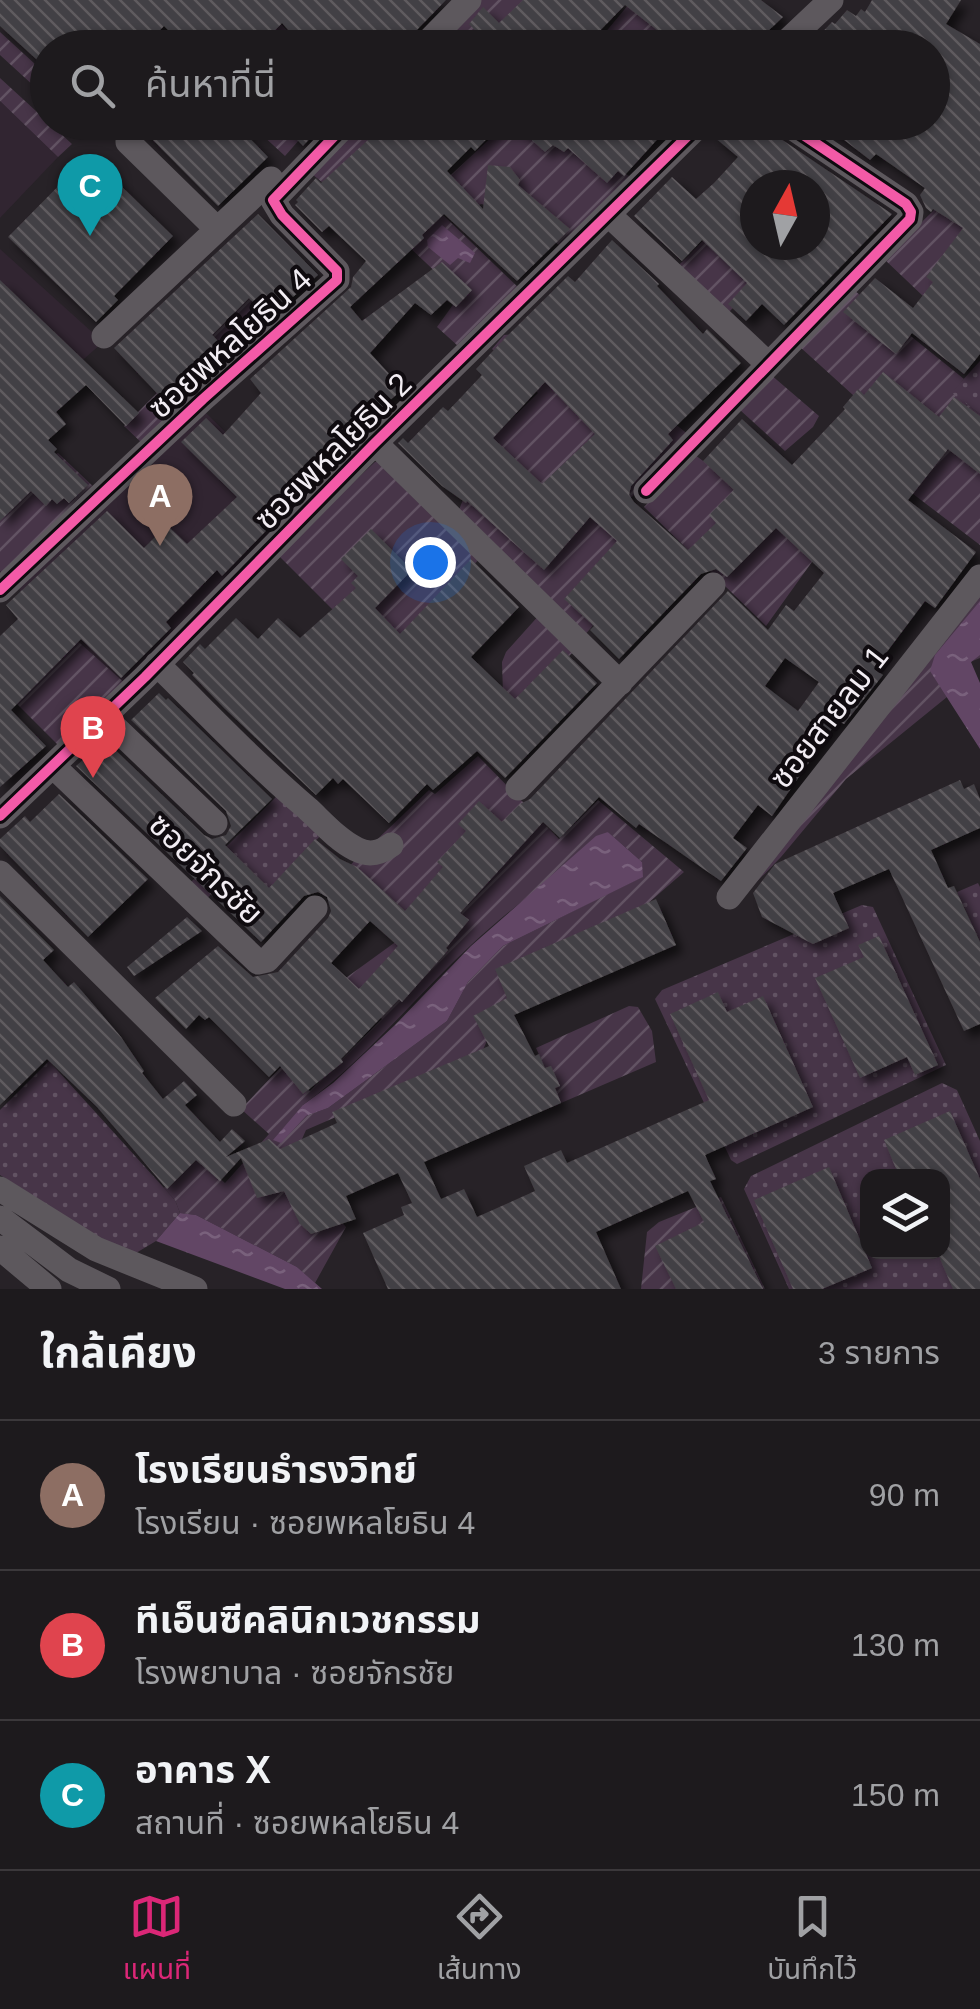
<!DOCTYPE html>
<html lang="th">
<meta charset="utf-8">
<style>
:root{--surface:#1d1a1d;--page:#2a272a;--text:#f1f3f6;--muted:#a0a1a4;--line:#3b383b;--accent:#db2777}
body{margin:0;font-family:Arial,"Noto Sans Thai",sans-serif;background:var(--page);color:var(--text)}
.controls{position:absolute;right:30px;bottom:30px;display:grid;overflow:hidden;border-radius:20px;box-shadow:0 2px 8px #0004}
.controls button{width:90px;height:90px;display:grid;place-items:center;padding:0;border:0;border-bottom:2px solid var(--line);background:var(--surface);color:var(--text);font:50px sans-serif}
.compass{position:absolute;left:740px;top:170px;width:90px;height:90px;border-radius:50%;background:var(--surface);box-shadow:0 2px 8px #0004;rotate:8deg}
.you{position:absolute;left:430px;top:562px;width:35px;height:35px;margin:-25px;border:8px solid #fff;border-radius:50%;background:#1a73e8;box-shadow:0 0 0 15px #1a73e833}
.badge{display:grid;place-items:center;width:65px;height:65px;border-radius:50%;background:var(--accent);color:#fff;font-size:32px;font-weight:700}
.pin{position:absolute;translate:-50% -82px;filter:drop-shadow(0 2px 5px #0008)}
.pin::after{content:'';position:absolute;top:52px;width:35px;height:30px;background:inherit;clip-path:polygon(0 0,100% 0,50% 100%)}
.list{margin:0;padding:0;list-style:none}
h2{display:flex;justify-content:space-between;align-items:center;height:130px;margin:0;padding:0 40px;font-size:42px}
h2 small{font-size:32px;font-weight:400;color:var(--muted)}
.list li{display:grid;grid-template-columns:65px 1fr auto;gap:30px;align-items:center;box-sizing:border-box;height:150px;padding:0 40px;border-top:2px solid var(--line)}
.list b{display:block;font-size:38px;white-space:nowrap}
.list p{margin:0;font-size:32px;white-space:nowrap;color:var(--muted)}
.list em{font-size:32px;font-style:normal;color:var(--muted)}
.icon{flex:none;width:55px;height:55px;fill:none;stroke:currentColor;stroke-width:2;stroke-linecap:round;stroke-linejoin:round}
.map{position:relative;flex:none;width:980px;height:1289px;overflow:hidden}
.search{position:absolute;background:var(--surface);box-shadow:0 2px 8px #0004;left:30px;right:30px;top:30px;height:110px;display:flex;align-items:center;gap:25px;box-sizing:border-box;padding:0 35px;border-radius:55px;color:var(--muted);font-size:38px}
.sheet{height:580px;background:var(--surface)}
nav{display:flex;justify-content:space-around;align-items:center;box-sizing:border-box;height:140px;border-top:2px solid var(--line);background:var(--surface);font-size:28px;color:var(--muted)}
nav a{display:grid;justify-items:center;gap:5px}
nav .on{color:var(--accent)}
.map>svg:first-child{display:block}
.built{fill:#312531}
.grass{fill:url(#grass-dots);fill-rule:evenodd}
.garden{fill:url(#garden-furrows);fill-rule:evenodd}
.water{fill:url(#water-ripples)}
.building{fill:url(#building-back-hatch);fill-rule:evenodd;filter:url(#shadow)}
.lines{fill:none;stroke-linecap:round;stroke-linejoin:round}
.minor{stroke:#5d585d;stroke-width:25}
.cycleway-casing{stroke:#0f0b0f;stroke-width:16}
.cycleway{stroke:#f35aa7;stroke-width:10}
.labels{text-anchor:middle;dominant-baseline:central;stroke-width:8;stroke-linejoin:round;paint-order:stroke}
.street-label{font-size:32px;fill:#f2edf3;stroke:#0f0b0f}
</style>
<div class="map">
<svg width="980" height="1289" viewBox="0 0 980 1289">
<defs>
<pattern id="grass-dots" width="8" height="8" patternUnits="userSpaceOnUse" patternTransform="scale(2.5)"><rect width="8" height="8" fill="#473548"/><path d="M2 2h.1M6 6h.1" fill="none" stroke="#625363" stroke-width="1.8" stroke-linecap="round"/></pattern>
<pattern id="garden-furrows" width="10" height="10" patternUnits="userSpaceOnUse" patternTransform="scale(2.5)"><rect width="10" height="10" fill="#473548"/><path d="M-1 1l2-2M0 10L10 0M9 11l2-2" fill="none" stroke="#625363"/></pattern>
<pattern id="water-ripples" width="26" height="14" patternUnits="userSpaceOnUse" patternTransform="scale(2.5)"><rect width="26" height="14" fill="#624665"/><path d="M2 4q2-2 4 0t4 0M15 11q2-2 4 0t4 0" fill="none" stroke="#79617c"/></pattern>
<pattern id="building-back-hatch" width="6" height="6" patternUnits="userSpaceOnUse" patternTransform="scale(2.5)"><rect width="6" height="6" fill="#433f44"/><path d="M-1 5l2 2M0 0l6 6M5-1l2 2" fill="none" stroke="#5f5b5f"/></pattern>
<filter id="shadow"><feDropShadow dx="7" dy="7" stdDeviation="5" flood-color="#0009"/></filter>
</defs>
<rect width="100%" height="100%" fill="#272227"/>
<path class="built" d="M0 101 58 157 0 218Z
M0 249 103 342 0 434Z
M204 411 299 505 127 685 16 587Z"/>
<path class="grass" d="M980 361V414L951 393Z
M280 793 324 832 267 891 239 864 203 903 186 887Z
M978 883 980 887V942L957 892Z
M862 905 873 907 946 1065 737 1164 731 1160 655 999 662 990Z
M49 1061 175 1200 180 1213 156 1241 136 1253 103 1240 0 1175V1110Z
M942 1083 957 1090 980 1141V1289H789L744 1189 751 1176ZM868 1176H942V1252H868Z"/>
<path class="garden" d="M214 0H258L303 47 168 46Z
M481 0H548L505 47 435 48Z
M629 4 676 43 672 47H621L604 34Z
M0 32 47 75V98L0 55Z
M0 78 72 144 58 157 0 101Z
M508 122 535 123 631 177 561 247 521 213 481 204 465 214 439 186Z
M249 123H314L285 156Z
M362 123H410L329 188 312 174Z
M980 142 965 336 884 259 933 211Z
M748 195 755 245H795L727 314 677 267Z
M443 215 520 289 458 346 437 327 460 295 407 245Z
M251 291 279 317 234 363 207 336Z
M855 291 964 379 952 393 980 414V545L879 468 864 405 800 347Z
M529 333 582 350 689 435 620 510 658 554 581 639 459 510 483 447 538 393 492 349 504 335Z
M770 374 819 416 813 427 785 451 740 410Z
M157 393 177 412 144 445 124 426Z
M58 453 97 490 5 576 0 571V492L15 474Z
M695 455 822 548 766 626 644 507Z
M375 462H384L481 557 385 662 277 554Z
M980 591V658L970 662 947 697 846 779 781 857 732 907Z
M541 613 577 648 519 707 503 694 502 662 506 652Z
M53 619 127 685 60 747 0 687Z
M478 756 559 839 598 800 684 872 600 945 500 1012 481 1054 306 1130 290 1166 346 1227 315 1283 297 1267 196 1215 180 1213 175 1200 164 1188 195 1156 225 1183 269 1134 241 1109 281 1067 310 1091 382 1019 343 980 401 938 343 872 429 790 435 794ZM608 832 642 862V877L503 946 468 982 447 1021 328 1108 306 1116 303 1105C366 1059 414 998 471 945 514 905 563 870 608 832Z
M629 1006 638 1007 652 1031 656 1062 561 1103 536 1048Z
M721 1197 765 1289H641L647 1232 659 1222Z"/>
<path class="water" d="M442 225 475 253 470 263 458 258 450 265 428 247 427 240Z
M980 601V655L971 662 980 683V749L930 671 935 655Z
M608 832 642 862 643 877 503 946 468 982 447 1021 328 1108 306 1116 281 1143 273 1140 303 1105 333 1083 396 1024 471 946 596 836Z
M180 1213 196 1215 297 1267 322 1289H285L156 1241Z"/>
<path class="building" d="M0 0H446L410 37 406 48H397L386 36 374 48H304L282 23 258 48H226L214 36 202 48H186L164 26 143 48H48V70L0 26Z
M523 0H761L783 17 750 48H651L662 34 625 5 583 48H461L477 32 469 24 483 7 499 23Z
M872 0H961L946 24 980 44V354L964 374 912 333 896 354 843 312 875 278 913 308 933 282 926 277 963 228 933 209 931 212 926 208 920 195 925 188 876 154 870 160 825 125 822 128 814 122H932V48H807L832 22 835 24 847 10 856 16 861 9 865 12Z
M135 122H234L268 157 218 206Z
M280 122H325L303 146Z
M403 122H441L454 136 467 122H503L475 151 471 147 447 171 483 209 488 165 510 167 520 180 518 185 570 229 517 281 444 214 422 235 424 238 350 307 362 321 442 262 472 290 456 307 447 300 431 315 415 303 370 353 403 389 357 429 361 434 291 500 293 503 222 576 217 570 166 622 171 628 121 678 81 639 11 710 46 746 0 787V636L18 619 6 605 107 511 144 548 167 525 187 544 237 497 181 442 206 418 223 435 261 393 250 379 351 287 353 277 366 261 329 226 322 232 295 205 298 202 296 200 316 178 321 183 382 127 390 136Z
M512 122 617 123 632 136 643 122H673L624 176 618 171 607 183 568 148 564 152 553 145 545 152Z
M724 122H768L775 135 892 214 784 325 762 304 746 321 728 304 747 283 702 240 682 261 634 216 672 177 696 199 714 183 738 157 714 137ZM755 185H815V245H755Z
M89 155 173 236 114 296 118 300 96 322 8 237Z
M258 214 318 275 269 318 249 298 212 335 228 351V355L170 407 114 348Z
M612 240 659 284 657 286 703 334 707 329 741 363 668 434 673 440 631 486 629 495 634 502 688 550 716 523 709 515 734 490 703 461 742 419 792 465 845 409 843 407 858 389 864 395 883 372 939 417 954 397 980 416V474L948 449 908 500 976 552 935 608 925 601 874 669 883 675 844 724 838 720 772 816 758 805 733 838 747 848 721 881 639 824 636 828 599 797 560 838 543 822 460 913 469 920 446 948 448 950 402 1002 399 999 341 1059 343 1062 303 1094 280 1066 269 1077 209 1017 205 1020 199 1015 186 1029 155 998 218 946 253 977 278 972 328 918 331 911 327 897 318 892 304 896 261 942 76 766 105 740 204 835 212 839 226 835 231 826 226 811 131 720 159 693 166 700 168 698 272 799 225 845 269 888 315 839 340 859 357 867 405 911 443 867 437 862 466 831 458 824 479 801 502 822 520 804 530 799 728 591 768 630 786 605 794 611 824 573 776 528 727 577 716 569 701 574 619 659 590 630 594 626 564 599 617 541 590 517 544 570 467 501 466 503 442 486 398 443 403 438 408 443 443 407 448 411 482 375 476 369 506 337 568 276 575 282ZM545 382 595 434 542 484 493 438ZM785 658 819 682 798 711 765 686ZM370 921 398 946 359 989 331 963Z
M0 280 139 413 126 426 86 385 56 412 66 424 48 440 57 449 54 452 88 485 69 503 64 498 57 504 52 499 46 506 31 491 0 521Z
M371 529 412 570 375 608 400 634 471 559 519 607 471 657 515 699 563 650 597 683 505 778 477 751 433 790 427 784 389 823 343 779 338 784 333 778 316 795 224 708 192 675 194 673 183 662 200 644 205 649 236 618 258 639 278 618 300 638 356 588 351 583 358 576 341 559Z
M960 780 964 789 974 784 980 799V828L931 850 948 888 954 886 980 942V1024L964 1031 889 869 833 893 849 928 813 944 762 917 753 893 775 864Z
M59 794 148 879 88 937 0 846V839L25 816 30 822Z
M0 896 54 950 43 960 68 987 74 982 87 997 121 1037 144 1071 142 1073 163 1099 184 1081 197 1095 185 1105 220 1142 232 1129 245 1141 226 1157 269 1139 280 1149 337 1123 332 1112 489 1046 473 1016 507 998 495 969 656 899 676 945 514 1015 535 1056 539 1054 545 1068 551 1066 560 1086 555 1088 561 1103 424 1162 441 1199 464 1189 477 1217 535 1191 524 1166 561 1150 567 1163 709 1100 670 1014 718 992 727 1012 763 996 813 1107 705 1155 716 1179 710 1181 763 1289H676L655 1246 704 1222 688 1191 596 1232 621 1289H388L363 1233 404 1215 401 1207 412 1203 398 1173 346 1196 356 1219 311 1234 300 1224 284 1191 257 1198 241 1158 220 1181 196 1160 167 1189 97 1107 47 1059 0 1105Z
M187 917 202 931 134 976 127 967Z
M879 936 938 1065 915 1075 907 1057 860 1078 815 978 864 957 858 945Z
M950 1111 980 1179V1289H953L937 1252H942V1176H899L884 1140Z
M829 1167 872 1268 822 1289H793L754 1200Z"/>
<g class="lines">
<path class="minor" d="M422 48 469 0
M780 48 831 0
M128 142 217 229
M609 215 768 364
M104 336 271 179
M375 443 620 683
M646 491 910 219 911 212 906 204 784 122
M0 590 203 399 337 280V271L282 215 273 200 348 122
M157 664C207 713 255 764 308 809 323 823 338 840 356 849 369 856 380 853 391 845
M104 717 215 823
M53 766 258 962 267 960 315 908
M518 788 713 585
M0 816 145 677 375 443 702 122
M0 873 234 1104
M729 897 980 577
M0 1189 96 1249 195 1289
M0 1218 69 1270 108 1289
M0 1248 49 1289"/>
<defs>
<path id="cycleway" d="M646 491 910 219 911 212 906 204 784 122
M0 590 203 399 337 280V271L282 215 273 200 348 122
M0 816 145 677 375 443 702 122"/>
</defs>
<use href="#cycleway" class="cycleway-casing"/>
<use href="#cycleway" class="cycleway"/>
</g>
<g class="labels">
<g class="street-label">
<text transform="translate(230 343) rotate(-42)">ซอยพหลโยธิน 4</text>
<text transform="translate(333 451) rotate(-45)">ซอยพหลโยธิน 2</text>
<text transform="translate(829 717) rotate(-52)">ซอยสายลม 1</text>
<text transform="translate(206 869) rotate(44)">ซอยจักรชัย</text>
</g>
</g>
</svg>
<div class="controls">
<button><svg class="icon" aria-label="layers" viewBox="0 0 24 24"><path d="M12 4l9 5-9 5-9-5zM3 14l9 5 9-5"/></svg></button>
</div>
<svg class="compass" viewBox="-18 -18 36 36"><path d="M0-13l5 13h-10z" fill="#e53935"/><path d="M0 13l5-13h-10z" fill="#a0a1a4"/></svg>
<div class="you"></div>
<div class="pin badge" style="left:160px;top:546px;background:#8d6e63">A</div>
<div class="pin badge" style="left:93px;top:778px;background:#e0444e">B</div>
<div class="pin badge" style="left:90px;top:236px;background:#0f9aa8">C</div>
<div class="search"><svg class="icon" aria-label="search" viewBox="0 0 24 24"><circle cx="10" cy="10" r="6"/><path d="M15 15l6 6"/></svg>ค้นหาที่นี่</div>
</div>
<section class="sheet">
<h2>ใกล้เคียง<small>3 รายการ</small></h2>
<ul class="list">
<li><span class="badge" style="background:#8d6e63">A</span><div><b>โรงเรียนธำรงวิทย์</b><p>โรงเรียน · ซอยพหลโยธิน 4</p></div><em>90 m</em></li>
<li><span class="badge" style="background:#e0444e">B</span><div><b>ทีเอ็นซีคลินิกเวชกรรม</b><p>โรงพยาบาล · ซอยจักรชัย</p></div><em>130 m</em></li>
<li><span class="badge" style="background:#0f9aa8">C</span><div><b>อาคาร X</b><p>สถานที่ · ซอยพหลโยธิน 4</p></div><em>150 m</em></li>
</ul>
</section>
<nav>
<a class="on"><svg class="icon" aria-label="map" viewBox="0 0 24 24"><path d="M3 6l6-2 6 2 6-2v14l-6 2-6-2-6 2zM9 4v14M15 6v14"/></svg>แผนที่</a>
<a><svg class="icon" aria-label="directions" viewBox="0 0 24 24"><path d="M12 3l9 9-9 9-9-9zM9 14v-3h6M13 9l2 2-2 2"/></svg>เส้นทาง</a>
<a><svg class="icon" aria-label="saved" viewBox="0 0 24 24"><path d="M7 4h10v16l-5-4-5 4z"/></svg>บันทึกไว้</a>
</nav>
